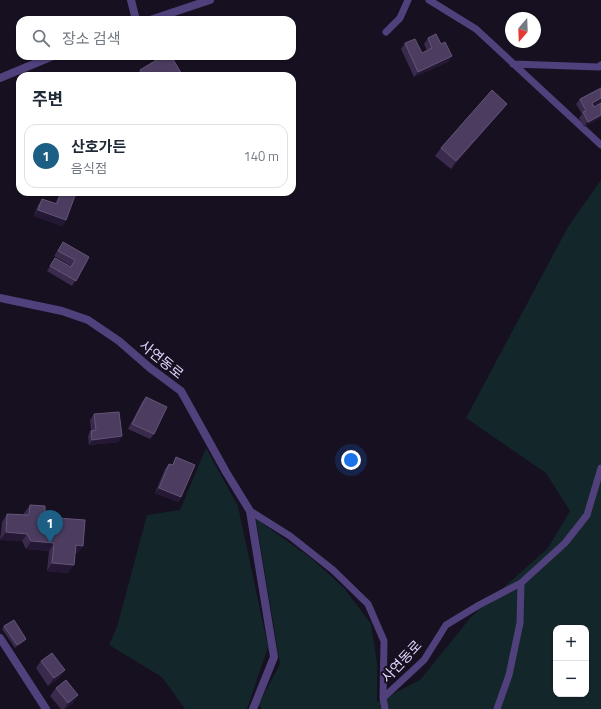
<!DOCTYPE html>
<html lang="ko">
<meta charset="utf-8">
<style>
:root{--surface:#fff;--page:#f2f2f3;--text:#1f2937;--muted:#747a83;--line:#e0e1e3;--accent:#1c5e84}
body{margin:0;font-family:"Titillium Web","Noto Sans KR",sans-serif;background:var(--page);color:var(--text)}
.controls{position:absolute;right:12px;bottom:12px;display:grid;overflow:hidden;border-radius:8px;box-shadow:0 1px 3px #0004}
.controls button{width:36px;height:36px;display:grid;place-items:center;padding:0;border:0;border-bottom:1px solid var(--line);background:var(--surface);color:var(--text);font:20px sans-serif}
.compass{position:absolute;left:505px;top:12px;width:36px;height:36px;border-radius:50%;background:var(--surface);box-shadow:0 1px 3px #0004;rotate:199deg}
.you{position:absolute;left:351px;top:460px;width:14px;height:14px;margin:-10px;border:3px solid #fff;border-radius:50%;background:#1a73e8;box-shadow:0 0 0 6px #1a73e833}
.badge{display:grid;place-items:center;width:26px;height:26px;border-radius:50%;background:var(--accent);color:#fff;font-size:13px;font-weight:700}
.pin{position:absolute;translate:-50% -33px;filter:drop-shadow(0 1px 2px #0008)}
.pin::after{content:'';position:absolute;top:21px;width:14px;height:12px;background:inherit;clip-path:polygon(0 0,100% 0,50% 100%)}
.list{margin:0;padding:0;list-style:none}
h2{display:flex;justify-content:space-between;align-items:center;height:52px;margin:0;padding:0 16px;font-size:17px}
h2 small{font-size:13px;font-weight:400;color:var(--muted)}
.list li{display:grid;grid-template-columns:26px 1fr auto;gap:12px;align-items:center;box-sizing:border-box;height:64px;margin:0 8px 8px;padding:0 8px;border:1px solid var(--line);border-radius:12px}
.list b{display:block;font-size:15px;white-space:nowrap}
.list p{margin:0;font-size:13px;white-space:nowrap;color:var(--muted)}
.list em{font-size:13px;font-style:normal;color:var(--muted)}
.icon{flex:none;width:22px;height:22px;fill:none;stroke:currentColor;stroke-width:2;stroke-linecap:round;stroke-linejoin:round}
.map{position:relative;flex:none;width:601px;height:709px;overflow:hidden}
.search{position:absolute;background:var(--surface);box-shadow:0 1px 3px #0004;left:16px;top:16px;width:280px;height:44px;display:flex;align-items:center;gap:10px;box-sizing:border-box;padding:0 14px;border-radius:12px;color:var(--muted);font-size:15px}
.panel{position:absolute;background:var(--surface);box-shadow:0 1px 3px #0004;left:16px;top:72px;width:280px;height:124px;border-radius:12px}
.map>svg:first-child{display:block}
.green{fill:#13262a;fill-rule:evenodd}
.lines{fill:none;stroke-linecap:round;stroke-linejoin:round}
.service{stroke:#50407b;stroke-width:7}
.minor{stroke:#50407b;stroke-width:8}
.tertiary{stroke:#50407b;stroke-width:8}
.wall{fill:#3a2b4d}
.shaded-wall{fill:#241834}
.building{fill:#4c3d60;stroke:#635578}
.labels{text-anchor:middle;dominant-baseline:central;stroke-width:4;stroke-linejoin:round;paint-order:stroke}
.street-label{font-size:14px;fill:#e1d4fa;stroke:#171021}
</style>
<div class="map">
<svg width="601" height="709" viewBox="0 0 601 709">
<rect width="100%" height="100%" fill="#171021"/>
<path class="green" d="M601 180V709H262L258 705 280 664 256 519 311 558 344 588 371 624 377 663V702L420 680 471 617 548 548 570 511 546 473 466 418 568 227ZM556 628H586V694H556Z
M206 448 238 506 268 647 247 709H185L162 677 109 645 117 627 147 515 180 510Z"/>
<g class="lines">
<path class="service" d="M429 0 476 29 601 145
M386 32 400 18 408 0
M513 64 599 67 601 65
M250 511 290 536 333 570 368 604 384 641 383 698 424 660 446 625 479 605 521 583 565 543 587 515 601 468
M383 698 385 709
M497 709 509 675 520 623 521 583"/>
<path class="minor" d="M131 0 136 20
M0 298 62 311 88 320 119 341 150 368 181 391 226 472 250 511 274 657 253 709"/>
<path class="tertiary" d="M150 20 210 0
M0 78 53 56
M0 638 46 709"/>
</g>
<path class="wall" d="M428 38 441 44 452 56 448 62 414 77 401 49 405 43 422 53 427 51 424 44Z
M140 70 183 76H140L138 73Z
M601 89V101L593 106 594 107 601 103 584 127 579 118 582 114 576 104 580 99Z
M501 111 451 169 435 156 441 148Z
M60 192H74L66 220 62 226 34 216 38 205 42 199 55 204Z
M63 242 89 257 72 286 47 271 55 258 70 267 71 266 54 256Z
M146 397 154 434 150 439 128 429 142 402Z
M94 414 119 442 89 445 88 436 91 430 90 420Z
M176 457 181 497 178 502 155 493 165 469 169 464 172 465Z
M30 505 45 517 78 553H75L68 573 47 571 49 551 26 549 22 541 0 540 2 522 7 514 24 515V513Z
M4 626 26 639 24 642 15 648 2 629Z
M41 661 65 670 59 678 48 686 36 668Z
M56 688 73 703 65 709H61L50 696Z"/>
<path class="shaded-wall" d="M452 56 448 62 414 77 418 72Z
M601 98V102L588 108 592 103Z
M507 104 501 111 451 169 456 161Z
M601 115V118L584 127 588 122Z
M38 210 66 220 62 226 34 216Z
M122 436 119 442 89 445 92 440Z
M159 488 181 497 178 502 155 493Z
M6 532 27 534 22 541 0 540Z
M31 541 54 543 49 551 26 549Z
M76 545 83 546 78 553H70Z
M52 563 74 565 68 573 47 571Z
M26 639 24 642 15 648 17 645Z
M65 670 59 678 48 686 54 678Z
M78 695 73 703 65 709H64L68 703Z"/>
<path class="building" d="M436 34 441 44 445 42 452 56 418 72 405 43 415 39 422 53 432 48 428 38Z
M163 56H171L183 76H144L140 70Z
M601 88V98L592 103 594 107 601 103V115L588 122 583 112 586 111 580 99Z
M492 90 507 104 456 161 441 148Z
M61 192 76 193 66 220 38 210 42 199 57 204Z
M63 242 89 257 76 281 50 266 55 258 71 267 75 260 58 251Z
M146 397 167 407 154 434 132 424Z
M119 412 122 436 92 440 91 431 96 430 94 414Z
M176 457 195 465 181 497 159 488 169 464 173 465Z
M30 505 45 506V517L85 520 83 546 76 545 74 565 52 563 54 543 31 541 27 534 6 532 7 514 29 515Z
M14 620 26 639 17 645 4 626Z
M52 653 65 670 54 678 41 661Z
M66 680 78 695 68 703 56 688Z"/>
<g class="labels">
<g class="street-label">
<text transform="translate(162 359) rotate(39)">사연동로</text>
<text transform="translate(401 661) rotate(-47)">사연동로</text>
</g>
</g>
</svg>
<div class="controls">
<button>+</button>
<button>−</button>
</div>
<svg class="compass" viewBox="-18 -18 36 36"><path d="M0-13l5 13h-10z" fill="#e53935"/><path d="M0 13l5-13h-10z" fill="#747a83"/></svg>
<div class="you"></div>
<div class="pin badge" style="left:50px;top:543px">1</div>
<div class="search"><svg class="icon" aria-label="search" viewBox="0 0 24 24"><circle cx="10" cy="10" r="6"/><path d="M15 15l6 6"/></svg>장소 검색</div>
<section class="panel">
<h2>주변<small></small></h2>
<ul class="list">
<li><span class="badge">1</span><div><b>산호가든</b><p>음식점</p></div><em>140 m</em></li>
</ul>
</section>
</div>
